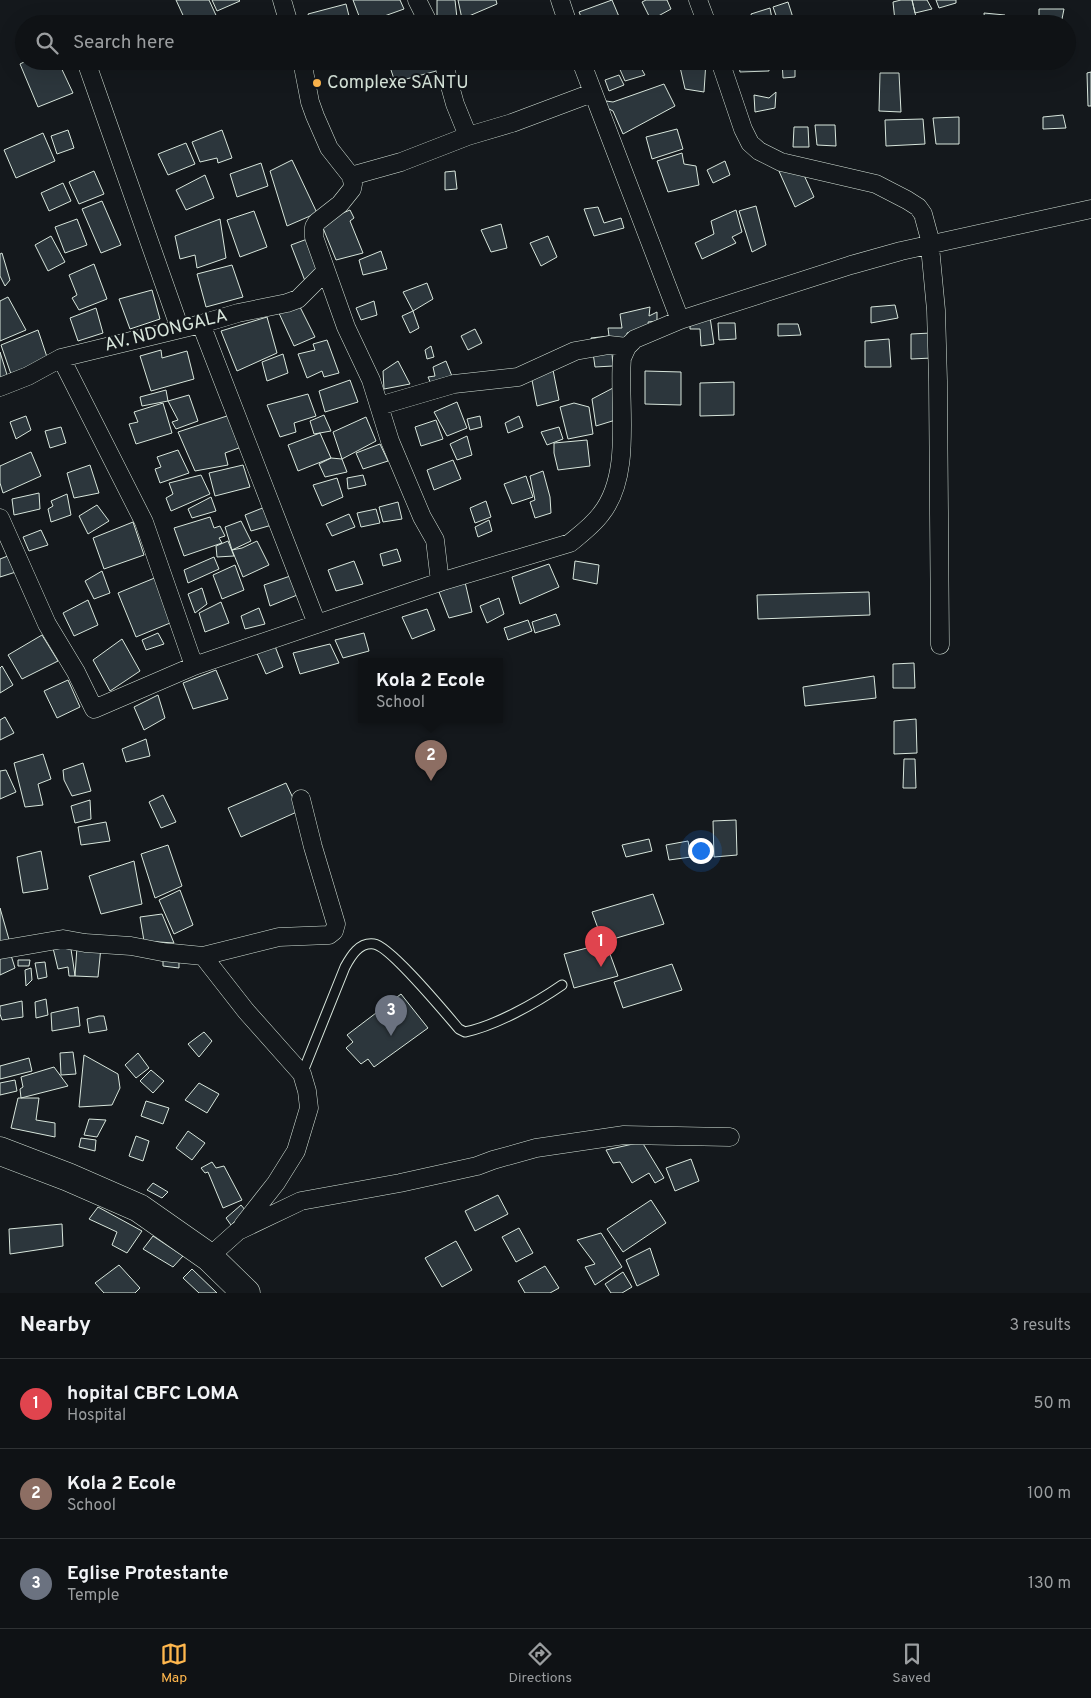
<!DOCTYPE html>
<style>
:root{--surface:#0f1215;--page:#1d2022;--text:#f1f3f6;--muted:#9b9ea0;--line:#2f3234;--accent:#ffb74d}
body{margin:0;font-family:Overpass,sans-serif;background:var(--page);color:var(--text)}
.you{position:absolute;left:700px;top:850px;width:18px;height:18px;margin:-12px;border:4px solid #fff;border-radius:50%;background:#1a73e8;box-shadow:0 0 0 8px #1a73e833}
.badge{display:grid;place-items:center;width:32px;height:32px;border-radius:50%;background:var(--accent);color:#fff;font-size:16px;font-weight:700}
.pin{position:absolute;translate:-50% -41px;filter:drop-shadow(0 1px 2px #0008)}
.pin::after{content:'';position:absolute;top:26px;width:18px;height:15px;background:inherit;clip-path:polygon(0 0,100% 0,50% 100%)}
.popup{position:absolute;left:358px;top:658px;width:145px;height:65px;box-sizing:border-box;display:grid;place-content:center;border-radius:0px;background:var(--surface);filter:drop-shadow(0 1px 4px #0005);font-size:16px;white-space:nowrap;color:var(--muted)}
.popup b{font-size:19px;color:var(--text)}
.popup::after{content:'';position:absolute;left:50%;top:100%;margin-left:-10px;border:10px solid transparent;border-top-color:var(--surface)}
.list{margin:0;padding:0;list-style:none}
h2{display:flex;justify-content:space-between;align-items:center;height:65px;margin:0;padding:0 20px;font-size:21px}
h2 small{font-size:16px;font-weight:400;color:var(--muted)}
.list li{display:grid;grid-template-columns:32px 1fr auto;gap:15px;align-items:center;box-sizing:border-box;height:90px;padding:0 20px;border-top:1px solid var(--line)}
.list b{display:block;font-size:19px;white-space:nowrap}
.list p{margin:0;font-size:16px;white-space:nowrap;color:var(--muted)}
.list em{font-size:16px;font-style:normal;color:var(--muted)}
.icon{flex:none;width:28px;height:28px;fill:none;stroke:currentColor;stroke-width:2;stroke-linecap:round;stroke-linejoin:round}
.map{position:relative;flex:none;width:1091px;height:1293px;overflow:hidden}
.search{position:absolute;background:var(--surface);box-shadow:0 5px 20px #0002;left:15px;right:15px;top:15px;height:55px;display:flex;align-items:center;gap:12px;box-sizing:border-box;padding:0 18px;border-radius:28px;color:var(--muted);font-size:19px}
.sheet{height:335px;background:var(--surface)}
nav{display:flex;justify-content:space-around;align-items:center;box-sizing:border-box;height:70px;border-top:1px solid var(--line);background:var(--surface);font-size:14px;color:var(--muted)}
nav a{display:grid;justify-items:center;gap:2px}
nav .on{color:var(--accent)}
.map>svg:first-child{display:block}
.building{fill:#2c363c;stroke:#d8e6dc}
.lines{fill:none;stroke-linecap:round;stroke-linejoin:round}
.lane-casing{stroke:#d8e6dc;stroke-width:11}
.street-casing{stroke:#d8e6dc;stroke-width:19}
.highway-casing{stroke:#d8e6dc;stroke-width:29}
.lane{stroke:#14181c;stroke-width:9}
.street{stroke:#14181c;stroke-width:18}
.highway{stroke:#14181c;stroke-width:28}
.poi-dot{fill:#ffb74d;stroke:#14181c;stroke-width:2}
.labels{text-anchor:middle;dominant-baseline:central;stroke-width:4;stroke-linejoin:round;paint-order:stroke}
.poi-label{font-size:18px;fill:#d8e6dc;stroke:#14181c;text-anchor:start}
.street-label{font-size:18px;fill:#d8e6dc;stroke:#14181c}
</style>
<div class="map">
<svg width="1091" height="1293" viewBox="0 0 1091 1293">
<rect width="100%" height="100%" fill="#14181c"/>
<path class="building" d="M176 0H209L220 24H187Z
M212 0H239L240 1 217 11Z
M353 0H400L404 9 362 24Z
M437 0H455L457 18 437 24Z
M458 0H496L497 4 462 19Z
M612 0 620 19 607 24H584L579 12Z
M646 0H667L671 9 651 20 642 2Z
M901 0H912L916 17 895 21 893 2Z
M912 0H927L932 9 915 13Z
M936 0H956V3L939 8Z
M788 2 795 24H779L773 7Z
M346 4 351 24H311L308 14Z
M770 8 773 24H753L751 14Z
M1039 9H1064L1061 24H1039Z
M984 13 1005 15 1006 24H985Z
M281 14 286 24H261Z
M931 19 932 24H909V22Z
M26 61H58L73 93 38 107 20 64Z
M388 61H437L440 70 395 82Z
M627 61H637L645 75 625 81 618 65Z
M706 61 704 92 685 89 680 67Z
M738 61H769V71L740 72Z
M782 61H795V77L783 78Z
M1091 72V106H1088L1087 73Z
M880 73H899L901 112 879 111Z
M619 75 624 85 609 91 605 80Z
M664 84 675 106 623 134 613 111 607 108 606 101 613 102Z
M776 92 775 108 755 112 754 95 769 98Z
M1063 115 1066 128 1043 129V117Z
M959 117V144H936L933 118Z
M923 119 925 144 886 146 885 120Z
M815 125H835L836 146 817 145Z
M794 127H808L809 147H793Z
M677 129 683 149 652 159 646 137Z
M68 130 74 148 57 154 51 136Z
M222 130 232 158 218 163 217 158 200 162 192 142Z
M43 133 55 161 16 178 4 150Z
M186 143 195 164 168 175 158 154Z
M682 153 684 164 696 166 699 185 668 192 657 161Z
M292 160 317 213 287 226 270 171Z
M725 161 730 175 713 183 707 170Z
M798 162 814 197 795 207 778 169Z
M261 163 268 186 237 197 230 174Z
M94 171 104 194 79 204 69 182Z
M455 171 457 189 445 190V172Z
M205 175 214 198 186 210 176 190Z
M63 183 71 201 49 211 41 193Z
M102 201 121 245 101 253 82 209Z
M756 206 766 245 752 252 739 211Z
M598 207 604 223 621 218 624 228 594 236 584 209Z
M350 210 354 218 350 221 363 253 336 260 323 228 331 218Z
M736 210 742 232 732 237 736 243 702 259 695 243 714 234 711 221Z
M254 211 267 247 240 257 227 220Z
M77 219 87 245 65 253 55 227Z
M220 219 226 258 197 268 195 255 180 259 175 236Z
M501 224 507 248 491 252 481 230Z
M51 236 65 262 48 271 35 245Z
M548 236 557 257 541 266 530 243Z
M310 238 326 271 305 281 291 245Z
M381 251 387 269 363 275 359 260Z
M2 253 10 280 5 286 0 276V254Z
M94 264 107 299 79 310 72 298 77 295 69 275Z
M232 265 243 297 206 307 197 274Z
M427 283 433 299 413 311 403 292Z
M152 290 160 319 130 329 119 299Z
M8 297 26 330 0 341V301Z
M374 301 377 315 361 320 356 308Z
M298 303 315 337 294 346 278 311Z
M895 305 898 318 871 323V307Z
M650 307 649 316 657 312V321L648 322 649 326 627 333V347L611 341 613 366 595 367 591 338 609 336 608 328H622L620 314Z
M96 308 103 333 78 341 70 318Z
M413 311 419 328 410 333 402 316Z
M267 317 277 353 237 371 221 331Z
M710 317 714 344 701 346 700 329H690V320Z
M718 323H735L736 339 719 340Z
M778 324H798L801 335 778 336Z
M475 329 482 343 468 350 461 336Z
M38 330 49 363 12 377 1 345Z
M931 333 932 358 911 359V334Z
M889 339 891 367H865V341Z
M327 340 339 373 324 377 322 371 307 378 298 354 315 350 313 344Z
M431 346 434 357 427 359 425 350Z
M161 350 162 358 187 351 194 379 151 391 140 356Z
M0 352 8 378 0 381Z
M283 354 288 373 267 381 262 362Z
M398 361 410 384 384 389 383 371Z
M446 361 457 389 437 398 428 377 435 376 433 367Z
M553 370 559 400 537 406 531 375Z
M645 371 681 372V405L645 404Z
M350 380 358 402 325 412 319 391Z
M734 382V415L700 416V383Z
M613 388 622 418 596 426 592 399Z
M166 390 168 401 142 406 140 397Z
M308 394 316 416 294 423 296 432 280 437 267 405Z
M189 395 198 421 176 429 172 422 178 420 168 401Z
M457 402 467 428 447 436 434 412Z
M163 403 172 433 136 444 129 424 138 422 134 412Z
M574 403 589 407 593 434 568 439 560 407Z
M233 414 247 445 225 453 228 465 195 471 178 432Z
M324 415 331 431 314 434 310 421Z
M26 416 31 430 16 439 10 422Z
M480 416 482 427 470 430 467 419Z
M519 416 523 427 508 433 505 423Z
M366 417 376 441 342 459 333 432Z
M436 420 443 439 421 446 415 427Z
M61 427 66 443 50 448 45 431Z
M559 427 563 439 547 445 541 432Z
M320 433 331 458 298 471 288 445Z
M467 436 472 455 457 460 450 444Z
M587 440 590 466 558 470 554 453V443Z
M380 444 388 461 363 469 356 453Z
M178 450 189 473 160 483 155 469 161 467 157 457Z
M31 452 41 476 3 493 0 483V466Z
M331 458 342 459 347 472 325 477 319 464Z
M453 460 461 479 434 490 427 470Z
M90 465 99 493 74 498 67 473Z
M243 465 250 487 215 496 209 473Z
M543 471 550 497 551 513 535 518 530 502 535 500 530 476Z
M201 475 210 494 171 511 166 498 173 494 169 483Z
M363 475 366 485 348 489 347 478Z
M526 476 533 497 512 504 504 484Z
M337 478 343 497 322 506 313 485Z
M39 493 40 509 14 515 12 499Z
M67 494 71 515 51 522 48 509 53 506 51 501Z
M211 497 216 511 192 518 188 509Z
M486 501 491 517 475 523 470 508Z
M398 502 402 519 383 522 379 507Z
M97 505 109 521 88 534 79 516Z
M265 507 272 525 251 531 245 515Z
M376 509 380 523 361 527 357 513Z
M349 514 355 527 332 536 326 524Z
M210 517 214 528 220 526 225 536 219 538 222 543 184 556 174 528Z
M489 520 492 531 478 537 475 527Z
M241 521 251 541 232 550 225 527Z
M133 522 144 555 104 569 93 538Z
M41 530 48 545 29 551 23 537Z
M228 541 234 556 217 557 216 546Z
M257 541 269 565 243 577 232 550 242 548Z
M397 549 401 561 383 566 380 554Z
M13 554 19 571 0 577V559Z
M214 557 219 569 188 583 184 570Z
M354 561 363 584 336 591 328 570Z
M575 561 599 565 597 584 573 579Z
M549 564 559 587 520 604 512 577Z
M235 565 244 590 222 599 213 575Z
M102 571 110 593 94 599 85 581Z
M299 573 307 591 270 606 264 585Z
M157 577 175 621 136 637 118 593Z
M465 582 472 612 449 618 439 592Z
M202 588 207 604 195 613 188 594Z
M869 592 870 615 758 619 757 595Z
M499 598 504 614 487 623 480 606Z
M88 600 98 625 74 636 63 613Z
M221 602 229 623 205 632 199 613Z
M259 608 265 624 245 629 241 616Z
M427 609 435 630 412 639 402 617Z
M556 614 560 625 535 633 532 622Z
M528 620 532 631 508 640 504 628Z
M158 633 164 644 146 650 142 640Z
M364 633 369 651 343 658 335 640Z
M42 635 58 661 22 679 8 655Z
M122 639 140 671 110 691 93 660Z
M273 641 283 667 266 674 256 651Z
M330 644 339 663 300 674 293 653Z
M914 663 915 688H893V664Z
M2 666 13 685 0 693V668Z
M216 670 228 699 193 709 183 683Z
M874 676 876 698 805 706 803 687Z
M68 680 80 707 57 718 44 691Z
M158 695 165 718 144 730 134 707Z
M5 717 14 733 0 740V720Z
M916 719 917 753 894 754V721Z
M146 739 150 756 126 762 122 749Z
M43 754 51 779 38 784 43 805 25 807 14 763Z
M904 759H915L916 788H903Z
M83 763 91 791 72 796 64 780 63 770Z
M6 770 16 792 0 799V771Z
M286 783 299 811 241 837 228 808Z
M163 795 176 822 161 828 149 802Z
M90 800 91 819 75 823 71 806Z
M736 820 737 855 714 857 713 821Z
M106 822 110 841 81 845 78 827Z
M649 839 652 851 626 857 622 845Z
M688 841 691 857 669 860 666 845Z
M168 845 182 886 155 898 141 854Z
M41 851 48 889 23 893 17 857Z
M134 861 142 904 101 914 89 876Z
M180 890 193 925 174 934 159 900Z
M653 894 664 924 603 942 592 912Z
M0 908 10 943 0 945Z
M162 914 174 943 144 941 140 917Z
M70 943 73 962 75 976H69L68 967 58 969 53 948Z
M606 943 618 976 574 988 564 954Z
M77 947H101L98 977 75 976Z
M10 952 15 968 0 975V955Z
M163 958 179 959V968L163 966Z
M18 960H30L29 966H18Z
M45 962 47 977 38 979 35 963Z
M672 964 682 990 623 1008 614 982Z
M31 968 32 980 26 986 25 970Z
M401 994 428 1028 374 1067 368 1059 361 1064 346 1048 353 1042 347 1035Z
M46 999 48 1015 36 1018 35 1002Z
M22 1001 23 1017 2 1020 0 1014V1006Z
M78 1007 80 1026 52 1031 51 1013Z
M99 1016H104L107 1030 89 1033 87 1019Z
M204 1032 212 1041 199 1057 188 1044Z
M73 1052 76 1074 61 1075 60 1053Z
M138 1053 149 1068 136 1078 125 1065Z
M84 1055 118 1074 120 1088 112 1105 79 1107Z
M29 1058 32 1071 0 1079V1066Z
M54 1067 68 1086 21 1098 20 1089 23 1087 21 1077Z
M151 1070 164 1081 153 1093 140 1081Z
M15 1080 17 1091 0 1095V1083Z
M199 1083 219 1094 207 1113 185 1100Z
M18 1098H39L36 1120 55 1123V1137L11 1128Z
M146 1101 169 1108 163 1124 141 1116Z
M89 1119 106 1120 97 1137 84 1135Z
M188 1131 205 1143 192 1160 176 1148Z
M136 1136 149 1141 143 1161 129 1156Z
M81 1138 96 1140 95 1151 79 1147Z
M642 1142 664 1178 655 1183 649 1173 632 1183 620 1162 613 1163 606 1150Z
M691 1159 699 1181 675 1191 666 1168Z
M212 1162 216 1168 224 1166 242 1200 223 1208 208 1172 205 1173 201 1168Z
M153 1183 168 1192 162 1198 147 1190Z
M498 1195 508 1214 475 1231 465 1211Z
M651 1200 666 1223 623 1252 607 1229Z
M241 1205 246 1211 231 1225 226 1218Z
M98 1207 142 1231 127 1253 112 1245 117 1232 89 1219Z
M62 1224 63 1246 10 1254 9 1229Z
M519 1228 533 1253 516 1262 502 1237Z
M601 1233 622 1267 595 1285 585 1267 595 1264 577 1240Z
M153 1236 183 1256 173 1267 143 1249Z
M456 1241 472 1270 442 1287 425 1258Z
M650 1248 659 1275 637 1286 626 1260Z
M119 1265 140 1288 135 1293H104L95 1283Z
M545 1266 559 1288 550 1293H525L518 1281Z
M192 1269 217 1293H199L183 1278Z
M623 1272 632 1287 622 1293H611L605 1284Z"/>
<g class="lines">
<defs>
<path id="lane" d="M302 1074 345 967C351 956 359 942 374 944 390 946 446 1014 459 1029L465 1032C495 1026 536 1003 562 985"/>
<path id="street" d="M282 0 289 24
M417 0 429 24
M560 0 568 24
M698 0 707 24
M302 61 310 102 315 116 329 148 351 176 353 184 352 189 340 204 317 222 314 227V237L346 327 371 380 390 441 422 517 435 540 440 582
M443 61 455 104 468 136
M581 61 680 320
M720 61 743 129 750 143 759 151 781 162 876 184 907 200 918 207 923 214 929 236 936 310 938 381 940 645
M88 67 180 329
M351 176 401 162 468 136 512 123 592 93
M201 324 317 624
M61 358 144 522 194 666
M0 387 28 376 61 358 201 324 238 313 287 303 298 299 326 271
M379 406 454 384 518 377 575 351 609 345 627 347
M0 518 47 624 76 672 94 709 194 666 440 582 570 543C581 534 593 525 601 514 633 474 618 405 622 358L627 347 635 339 680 320 851 265 901 251 1091 209
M0 950 63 939 85 943 131 946 162 952 203 956 279 937 329 935 334 931 336 924 313 847 301 799
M203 956 246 1011 302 1074 307 1091 309 1108 296 1151 276 1183 243 1225
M209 1257 238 1231 301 1201 400 1183 477 1166 493 1160 536 1148 624 1135 730 1137"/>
<path id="highway" d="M0 1151 68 1177 139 1208 209 1257 246 1293"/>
</defs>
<use href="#lane" class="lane-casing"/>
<use href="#street" class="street-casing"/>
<use href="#highway" class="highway-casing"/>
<use href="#lane" class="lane"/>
<use href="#street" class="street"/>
<use href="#highway" class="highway"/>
</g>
<circle class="poi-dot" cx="317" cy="83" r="5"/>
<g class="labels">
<g class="poi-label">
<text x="327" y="83">Complexe SANTU</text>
</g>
<g class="street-label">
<text transform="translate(166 331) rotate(-14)">AV. NDONGALA</text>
</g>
</g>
</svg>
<div class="you"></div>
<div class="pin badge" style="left:601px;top:967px;background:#e0444e">1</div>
<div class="pin badge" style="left:431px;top:781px;background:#8d6e63">2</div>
<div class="popup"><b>Kola 2 Ecole</b>School</div>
<div class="pin badge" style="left:391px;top:1036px;background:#6b7280">3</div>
<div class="search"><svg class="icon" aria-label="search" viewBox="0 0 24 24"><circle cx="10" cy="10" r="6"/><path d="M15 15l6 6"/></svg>Search here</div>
</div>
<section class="sheet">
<h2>Nearby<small>3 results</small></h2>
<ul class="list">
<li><span class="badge" style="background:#e0444e">1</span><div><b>hopital CBFC LOMA</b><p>Hospital</p></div><em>50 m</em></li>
<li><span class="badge" style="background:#8d6e63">2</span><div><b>Kola 2 Ecole</b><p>School</p></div><em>100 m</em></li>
<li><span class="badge" style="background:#6b7280">3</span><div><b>Eglise Protestante</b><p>Temple</p></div><em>130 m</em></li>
</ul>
</section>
<nav>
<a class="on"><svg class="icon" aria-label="map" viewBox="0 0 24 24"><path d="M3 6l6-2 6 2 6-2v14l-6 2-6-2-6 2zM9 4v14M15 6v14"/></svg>Map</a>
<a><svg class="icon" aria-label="directions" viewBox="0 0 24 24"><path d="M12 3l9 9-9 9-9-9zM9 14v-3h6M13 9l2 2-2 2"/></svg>Directions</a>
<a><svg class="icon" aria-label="saved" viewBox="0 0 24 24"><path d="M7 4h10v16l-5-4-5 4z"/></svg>Saved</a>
</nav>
